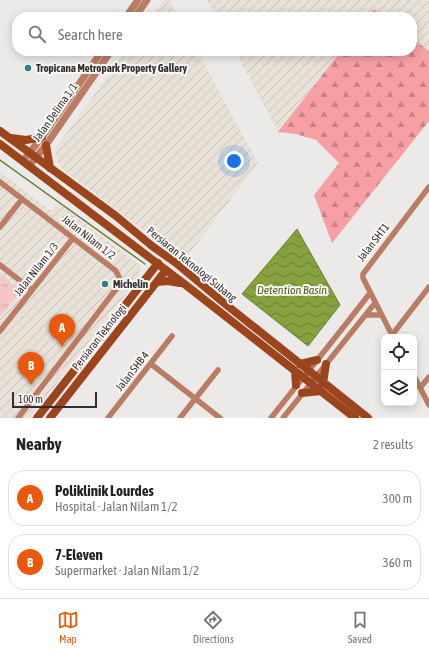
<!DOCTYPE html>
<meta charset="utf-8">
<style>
:root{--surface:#fff;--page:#f2f2f2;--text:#222;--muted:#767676;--line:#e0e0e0;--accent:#ea580c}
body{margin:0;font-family:"Asap Condensed",sans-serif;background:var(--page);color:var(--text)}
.controls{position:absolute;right:12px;bottom:12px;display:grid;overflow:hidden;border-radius:8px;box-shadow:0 2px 10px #0003}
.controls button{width:36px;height:36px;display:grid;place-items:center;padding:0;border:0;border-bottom:1px solid var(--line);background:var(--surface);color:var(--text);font:20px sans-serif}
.scale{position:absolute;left:12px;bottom:10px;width:85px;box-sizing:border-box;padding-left:4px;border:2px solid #302f2e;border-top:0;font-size:11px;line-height:14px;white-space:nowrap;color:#302f2e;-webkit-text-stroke:3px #faf7f5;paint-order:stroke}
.you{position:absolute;left:234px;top:161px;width:14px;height:14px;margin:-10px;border:3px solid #fff;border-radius:50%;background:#1a73e8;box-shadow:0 0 0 6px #1a73e833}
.badge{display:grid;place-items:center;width:26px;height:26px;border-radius:50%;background:var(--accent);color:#fff;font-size:13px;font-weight:700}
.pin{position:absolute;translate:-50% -33px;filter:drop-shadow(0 1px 2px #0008)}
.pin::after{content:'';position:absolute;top:21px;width:14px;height:12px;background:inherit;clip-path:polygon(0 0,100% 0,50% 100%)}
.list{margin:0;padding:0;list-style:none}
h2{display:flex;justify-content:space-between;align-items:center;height:52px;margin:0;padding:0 16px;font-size:17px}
h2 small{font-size:13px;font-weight:400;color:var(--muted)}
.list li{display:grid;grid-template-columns:26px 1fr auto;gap:12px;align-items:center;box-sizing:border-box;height:56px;margin:0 8px 8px;padding:0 8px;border:1px solid var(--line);border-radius:16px}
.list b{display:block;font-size:15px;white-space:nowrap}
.list p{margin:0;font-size:13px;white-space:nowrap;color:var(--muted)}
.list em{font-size:13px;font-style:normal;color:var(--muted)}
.icon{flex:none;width:22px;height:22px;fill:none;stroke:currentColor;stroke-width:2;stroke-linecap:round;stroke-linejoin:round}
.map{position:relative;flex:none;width:429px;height:418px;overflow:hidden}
.search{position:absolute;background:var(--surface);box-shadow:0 2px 10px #0003;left:12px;right:12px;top:12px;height:44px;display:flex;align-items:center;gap:10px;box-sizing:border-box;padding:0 14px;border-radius:16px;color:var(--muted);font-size:15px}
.sheet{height:180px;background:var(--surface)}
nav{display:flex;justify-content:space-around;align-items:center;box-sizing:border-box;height:56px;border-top:1px solid var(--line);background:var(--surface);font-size:11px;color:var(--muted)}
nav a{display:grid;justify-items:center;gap:2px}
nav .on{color:var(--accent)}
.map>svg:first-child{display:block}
.industrial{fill:url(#industrial-furrows)}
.grass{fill:url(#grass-tufts)}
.forest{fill:url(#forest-firs)}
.water{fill:url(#water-waves);stroke:#6c7f39}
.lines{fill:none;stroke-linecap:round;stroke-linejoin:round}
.stream{stroke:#6c7f39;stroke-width:1.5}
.minor{stroke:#ba7d64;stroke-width:5.5}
.tertiary{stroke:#ba7d64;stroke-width:7}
.secondary{stroke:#9c451c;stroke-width:8}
.poi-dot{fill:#357e84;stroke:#faf7f5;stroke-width:1.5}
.labels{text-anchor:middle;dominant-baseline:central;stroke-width:4;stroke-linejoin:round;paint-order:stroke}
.poi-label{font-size:11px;font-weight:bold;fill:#302f2e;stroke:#faf7f5;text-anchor:start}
.street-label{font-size:11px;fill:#302f2e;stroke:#faf7f5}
.water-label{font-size:12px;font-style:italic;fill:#4e601b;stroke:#faf7f5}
</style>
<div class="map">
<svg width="429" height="418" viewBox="0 0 429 418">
<defs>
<pattern id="industrial-furrows" width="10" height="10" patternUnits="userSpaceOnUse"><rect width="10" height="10" fill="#e8e1d8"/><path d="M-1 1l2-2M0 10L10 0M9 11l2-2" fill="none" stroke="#c7c1ba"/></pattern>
<pattern id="grass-tufts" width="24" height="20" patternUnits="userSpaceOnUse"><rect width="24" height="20" fill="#f5c6c7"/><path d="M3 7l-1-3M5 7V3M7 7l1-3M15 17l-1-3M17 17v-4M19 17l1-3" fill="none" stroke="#d2aaab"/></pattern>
<pattern id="forest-firs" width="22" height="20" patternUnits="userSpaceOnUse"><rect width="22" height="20" fill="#f69fa4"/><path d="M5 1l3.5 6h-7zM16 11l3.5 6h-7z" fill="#c88286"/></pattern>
<pattern id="water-waves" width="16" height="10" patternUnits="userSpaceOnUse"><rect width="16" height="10" fill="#86a13e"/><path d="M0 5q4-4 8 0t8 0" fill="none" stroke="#6e8434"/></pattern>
</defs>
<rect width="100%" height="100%" fill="#eceae8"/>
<path class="industrial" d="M163 0H169L178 17H151Z
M207 0H429V51L412 38V17H384L374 9 367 17H216Z
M126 51H197L258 163 184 261 60 167 54 150Z
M235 51H341L278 132Z
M0 172 51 211 58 203 141 266 138 278 30 418H0Z"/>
<path class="grass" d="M0 275 20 291 0 317Z"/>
<path class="forest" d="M374 9 384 17H367Z
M412 38 429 51V121L332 243 314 195 339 163 316 140 296 134 278 132 341 51H412Z"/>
<path class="water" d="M297 229 340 305 308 346 242 294Z"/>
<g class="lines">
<path class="stream" d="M0 160 145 264"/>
<path class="minor" d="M0 182 116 271 119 277V285L18 418
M0 227 22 199
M0 265 32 290
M366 315H382
M0 331 73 238
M392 335 429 287
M393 337 363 278V274L429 187
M151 364 220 418
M414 376 429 405
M420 388 429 377
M108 418 172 336
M180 418 218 370
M271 418C304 376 338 335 370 293
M283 418 375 303"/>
<path class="tertiary" d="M126 17 138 0
M135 17 147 0
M23 161 42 137 102 51
M29 166 46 145 111 51"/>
<path class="secondary" d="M0 131 116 216 152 246 176 263 224 303 368 418
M11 138 26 140 42 137
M0 144 187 286 355 418
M46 145 50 168
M157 282 168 281 180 283
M300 364 317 360
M295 371 296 385
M323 383 326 364
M302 393 321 391
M37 418 158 263
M50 418 166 270"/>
</g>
<g class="poi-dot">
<circle cx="28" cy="68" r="4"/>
<circle cx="105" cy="284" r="4"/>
</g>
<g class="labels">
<g class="poi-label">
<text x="36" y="68">Tropicana Metropark Property Gallery</text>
<text x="113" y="284">Michelin</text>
</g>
<g class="street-label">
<text transform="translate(55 112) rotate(-55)">Jalan Delima 1/1</text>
<text transform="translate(89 237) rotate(38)">Jalan Nilam 1/2</text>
<text transform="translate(373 242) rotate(-52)">Jalan SHT1</text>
<text transform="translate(192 264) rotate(39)">Persiaran Teknologi Subang</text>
<text transform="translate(36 269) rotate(-52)">Jalan Nilam 1/3</text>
<text transform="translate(99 337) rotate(-52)">Persiaran Teknologi</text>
<text transform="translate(132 371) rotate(-52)">Jalan SHB 4</text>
</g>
<g class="water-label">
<text x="292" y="290">Detention Basin</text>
</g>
</g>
</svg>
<div class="controls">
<button><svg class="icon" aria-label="locate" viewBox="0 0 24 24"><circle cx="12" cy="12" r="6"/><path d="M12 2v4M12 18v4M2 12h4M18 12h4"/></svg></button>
<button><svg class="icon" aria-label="layers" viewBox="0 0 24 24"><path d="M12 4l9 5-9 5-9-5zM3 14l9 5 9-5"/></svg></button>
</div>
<div class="scale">100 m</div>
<div class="you"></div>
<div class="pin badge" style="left:62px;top:347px">A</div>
<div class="pin badge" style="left:31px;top:385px">B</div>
<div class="search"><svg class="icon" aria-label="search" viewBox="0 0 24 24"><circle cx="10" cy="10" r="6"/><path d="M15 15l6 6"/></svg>Search here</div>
</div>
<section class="sheet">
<h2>Nearby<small>2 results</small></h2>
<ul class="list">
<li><span class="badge">A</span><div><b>Poliklinik Lourdes</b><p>Hospital · Jalan Nilam 1/2</p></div><em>300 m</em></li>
<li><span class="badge">B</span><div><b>7-Eleven</b><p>Supermarket · Jalan Nilam 1/2</p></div><em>360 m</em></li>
</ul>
</section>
<nav>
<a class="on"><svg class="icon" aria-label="map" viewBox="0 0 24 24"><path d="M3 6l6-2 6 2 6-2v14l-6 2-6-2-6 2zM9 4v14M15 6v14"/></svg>Map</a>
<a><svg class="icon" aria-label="directions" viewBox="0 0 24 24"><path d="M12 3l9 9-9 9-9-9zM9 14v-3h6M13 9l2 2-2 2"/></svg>Directions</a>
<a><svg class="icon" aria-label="saved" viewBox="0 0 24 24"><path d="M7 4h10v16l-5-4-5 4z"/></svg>Saved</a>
</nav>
